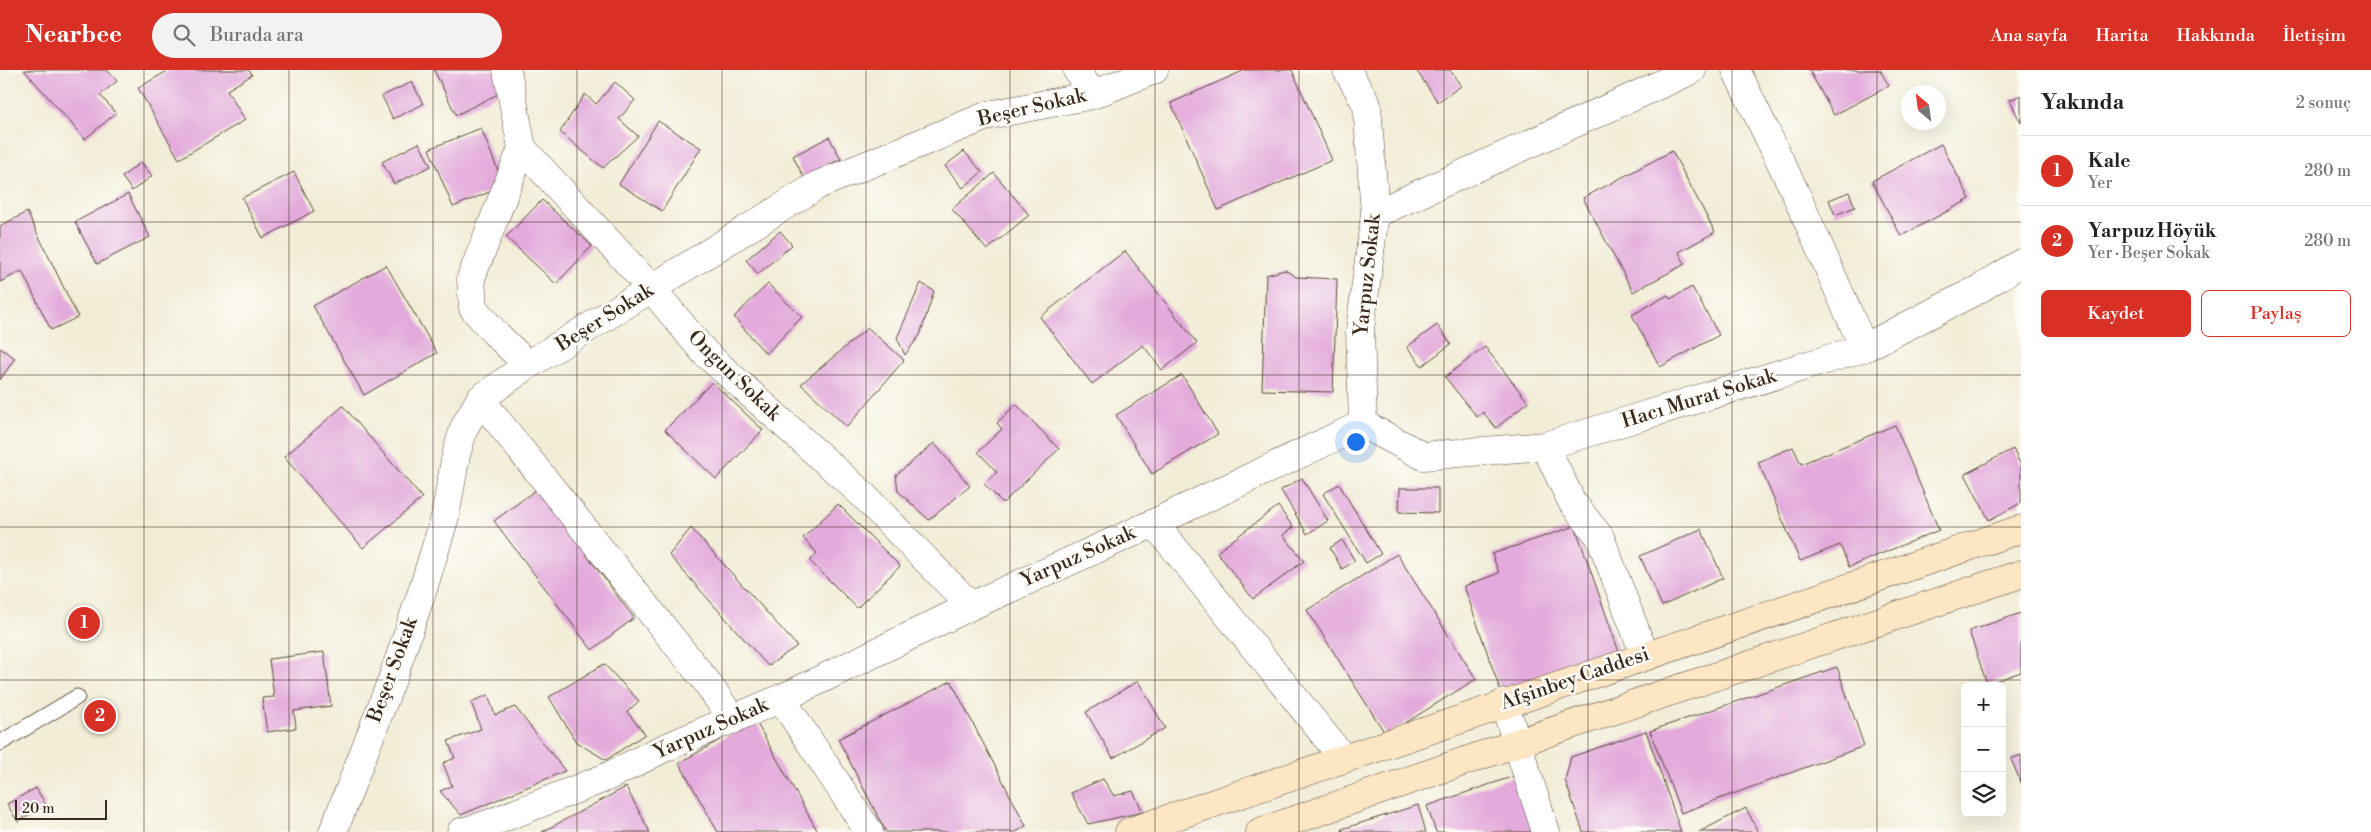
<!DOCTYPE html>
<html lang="tr">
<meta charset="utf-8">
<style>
:root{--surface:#fff;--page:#f2f2f2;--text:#222;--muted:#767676;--line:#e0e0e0;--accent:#d93025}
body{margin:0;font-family:"Libre Bodoni",serif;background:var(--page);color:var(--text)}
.controls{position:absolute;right:15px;bottom:15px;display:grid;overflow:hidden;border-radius:8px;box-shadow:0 5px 20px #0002}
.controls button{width:45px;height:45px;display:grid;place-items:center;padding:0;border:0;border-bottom:1px solid var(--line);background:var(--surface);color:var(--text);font:25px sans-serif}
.compass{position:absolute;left:1901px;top:15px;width:45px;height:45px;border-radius:50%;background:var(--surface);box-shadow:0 5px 20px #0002;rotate:331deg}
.scale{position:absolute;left:15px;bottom:12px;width:92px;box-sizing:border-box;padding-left:5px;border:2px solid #3b2a1e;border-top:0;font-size:14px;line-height:18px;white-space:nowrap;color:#3b2a1e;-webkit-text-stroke:4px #fdfcf7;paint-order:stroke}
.you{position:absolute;left:1355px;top:371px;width:18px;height:18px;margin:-12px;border:4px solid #fff;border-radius:50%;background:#1a73e8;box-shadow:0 0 0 8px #1a73e833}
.badge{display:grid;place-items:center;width:32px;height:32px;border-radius:50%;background:var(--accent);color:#fff;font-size:16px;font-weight:700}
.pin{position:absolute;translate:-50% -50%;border:2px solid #fff;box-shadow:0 1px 5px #0006}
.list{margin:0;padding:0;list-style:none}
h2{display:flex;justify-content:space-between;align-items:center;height:65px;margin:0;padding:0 20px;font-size:21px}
h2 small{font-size:16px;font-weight:400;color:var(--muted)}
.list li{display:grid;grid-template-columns:32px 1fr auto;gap:15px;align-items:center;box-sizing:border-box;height:70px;padding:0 20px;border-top:1px solid var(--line)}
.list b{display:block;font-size:19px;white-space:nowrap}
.list p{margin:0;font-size:16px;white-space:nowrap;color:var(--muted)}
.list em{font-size:16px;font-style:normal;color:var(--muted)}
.actions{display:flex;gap:10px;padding:15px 20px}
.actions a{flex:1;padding:11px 0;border:1px solid var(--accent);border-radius:8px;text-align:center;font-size:18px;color:var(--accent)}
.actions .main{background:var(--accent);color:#fff}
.icon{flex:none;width:28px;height:28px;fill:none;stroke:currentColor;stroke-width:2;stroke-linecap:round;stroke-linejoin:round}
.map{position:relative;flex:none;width:2021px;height:762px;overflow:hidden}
header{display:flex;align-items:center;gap:30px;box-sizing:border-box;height:70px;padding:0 25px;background:var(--accent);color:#fff}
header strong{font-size:24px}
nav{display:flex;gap:28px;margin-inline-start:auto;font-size:18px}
.search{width:350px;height:45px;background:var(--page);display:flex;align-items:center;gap:12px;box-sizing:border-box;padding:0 18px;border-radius:28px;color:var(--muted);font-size:19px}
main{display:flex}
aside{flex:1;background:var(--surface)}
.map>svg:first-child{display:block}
.building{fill:#e3abdb}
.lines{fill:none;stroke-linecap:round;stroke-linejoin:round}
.lane-casing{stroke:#56473a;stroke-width:17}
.street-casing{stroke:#56473a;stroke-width:29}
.secondary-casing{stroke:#56473a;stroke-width:29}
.lane{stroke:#fff;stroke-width:15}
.street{stroke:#fff;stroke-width:28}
.secondary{stroke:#fce6c4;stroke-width:28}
.grid{fill:none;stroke:#3b2a1e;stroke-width:1;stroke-opacity:0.55}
.labels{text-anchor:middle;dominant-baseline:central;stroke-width:5;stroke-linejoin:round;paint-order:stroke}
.street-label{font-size:20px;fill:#3b2a1e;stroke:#fdfcf7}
</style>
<header>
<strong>Nearbee</strong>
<div class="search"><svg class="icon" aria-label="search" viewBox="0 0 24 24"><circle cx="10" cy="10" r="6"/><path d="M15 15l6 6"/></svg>Burada ara</div>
<nav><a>Ana sayfa</a><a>Harita</a><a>Hakkında</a><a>İletişim</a></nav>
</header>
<main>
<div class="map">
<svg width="2021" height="762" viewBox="0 0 2021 762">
<rect width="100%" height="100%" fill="#fdfcf7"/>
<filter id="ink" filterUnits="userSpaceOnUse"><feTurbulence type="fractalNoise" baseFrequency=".02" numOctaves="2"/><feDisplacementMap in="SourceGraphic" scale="10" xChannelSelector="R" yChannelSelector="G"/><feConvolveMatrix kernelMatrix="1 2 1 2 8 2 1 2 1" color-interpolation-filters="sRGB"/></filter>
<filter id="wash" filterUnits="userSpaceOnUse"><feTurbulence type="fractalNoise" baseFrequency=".0096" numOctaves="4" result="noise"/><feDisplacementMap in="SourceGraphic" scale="20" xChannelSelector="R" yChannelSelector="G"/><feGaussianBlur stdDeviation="1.12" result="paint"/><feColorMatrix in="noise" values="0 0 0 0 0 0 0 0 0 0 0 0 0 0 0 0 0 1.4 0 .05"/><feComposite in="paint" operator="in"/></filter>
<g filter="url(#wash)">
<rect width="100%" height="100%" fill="#f2edd7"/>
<g id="blocks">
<path class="building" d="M24 0H107L117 11 100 25 116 43 85 69Z
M169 0H249L252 5 227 20 245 50 179 89 138 18Z
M434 0H498L508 19 456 45Z
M1245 0H1292L1332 90 1218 140 1171 33Z
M1416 0H1450L1461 16 1438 32Z
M1809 0H1880L1889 16 1834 45Z
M412 12 423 34 393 49 382 26Z
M615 12 635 30 619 49 638 66 603 98 560 62 585 24 596 34Z
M2021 25V53L2010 30Z
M658 51 701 78 662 141 619 114Z
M481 58 504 116 453 137 429 79Z
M829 67 841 89 804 108 793 86Z
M419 73 431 96 394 114 382 92Z
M1941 74 1970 129 1901 166 1872 111Z
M964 81 982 102 963 118 945 96Z
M1672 81 1715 162 1679 182 1685 194 1633 222 1583 128Z
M141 92 152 106 132 121 122 107Z
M294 102 314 141 263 168 242 128Z
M994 103 1029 145 987 180 952 139Z
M1849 122 1855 137 1835 145 1829 130Z
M128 124 150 167 97 194 75 152Z
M542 130 592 176 556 214 506 167Z
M27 142 78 247 51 260 22 201 0 212V156Z
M780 161 792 175 758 204 746 190Z
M1125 181 1197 273 1162 300 1143 275 1092 314 1040 247Z
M386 195 437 283 364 325 313 236Z
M1285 200 1296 207 1337 209 1333 322 1262 320 1266 205Z
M921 213 934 221 920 265 905 285 897 268Z
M768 214 802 247 766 284 734 247Z
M1692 217 1719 265 1660 297 1632 245 1668 225 1670 229Z
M1437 255 1451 274 1422 296 1407 277Z
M868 258 904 290 847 357 801 314Z
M1485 277 1528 332 1496 358 1483 342 1477 347 1445 307Z
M0 278 15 288 0 310Z
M1182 305 1218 364 1152 404 1116 345Z
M712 312 763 360 716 409 665 360Z
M1016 334 1059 379 1003 433 984 414 997 402 978 382 1002 359 997 353Z
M343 336 422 428 363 478 284 387Z
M1895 355 1939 460 1849 497 1840 475 1800 491 1758 392 1793 377 1801 394Z
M934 373 970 416 929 450 898 421 896 405Z
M2013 379 2021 395V433L1989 450 1965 404Z
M1302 408 1328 451 1307 464 1281 420Z
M1339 414 1381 484 1366 493 1323 424Z
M1400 418H1438V443L1399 442Z
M537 419 634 548 592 580 494 451Z
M838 434 900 496 857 538 810 491 817 483 803 468Z
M1278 436 1293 457 1283 465 1304 491 1253 529 1217 482Z
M1575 456 1620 585 1502 625 1464 516 1499 503 1492 484Z
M691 458 797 576 768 596 669 485Z
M1701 459 1723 508 1662 536 1640 486Z
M1342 470 1355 491 1342 499 1330 478Z
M1397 484 1476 609 1386 665 1307 540Z
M2021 543V602L1987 614 1969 561Z
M324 582 331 636 294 641 296 658 267 662 262 628 274 627 269 589Z
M604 594 639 631 627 642 645 664 606 690 576 672 549 627Z
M1837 597 1864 676 1681 743 1650 661Z
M951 611 1026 756 1016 762H886L838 669Z
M1138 611 1165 658 1113 688 1086 642Z
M488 625 495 645 515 637 565 701 461 745 440 721 452 716 443 693 455 688 448 671 481 659 471 632Z
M755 650 818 762H718L679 693Z
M1646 661 1681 762H1583L1565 710 1571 687Z
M2021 685V713L2011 689Z
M1517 705 1536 762H1436L1427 736Z
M1103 709 1114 726 1133 721 1143 742 1088 754 1071 723Z
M626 717 650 762H542Z
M36 718 46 735 18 752 7 734Z
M1418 735 1426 762H1343L1342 759Z
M1746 738 1758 762H1699Z"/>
</g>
</g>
<g filter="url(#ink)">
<use href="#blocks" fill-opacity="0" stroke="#56473a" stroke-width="1"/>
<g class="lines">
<defs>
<path id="lane" d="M0 673 77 627"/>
<path id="street" d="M507 0 522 78 652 219 704 282 861 423 971 536
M1077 0 1092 25
M1736 0 1795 122 1864 278
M522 78 471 208 473 238 495 263 528 295
M1375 144 1692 0
M480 329 706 611 733 650
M1363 354 1423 386 1545 376 1864 278 1981 218 2021 193
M1545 376 1572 432 1600 467 1645 586
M1154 453 1343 688
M781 628 869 762
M1504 633 1546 762
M333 762 393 607 423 519 445 447 456 385 464 358 480 329 528 295 818 115 989 45 1092 25 1154 0
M461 762 483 756 607 707 660 680 791 624 971 536 1154 453 1363 354 1360 260 1375 144 1367 35 1347 0"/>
<path id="secondary" d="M1129 762 2021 459
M1260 762 1517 673 2021 504"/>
</defs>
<use href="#lane" class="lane-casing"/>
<use href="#street" class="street-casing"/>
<use href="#secondary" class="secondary-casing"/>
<use href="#lane" class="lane"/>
<use href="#street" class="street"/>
<use href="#secondary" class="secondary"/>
</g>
</g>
<path class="grid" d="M144 0V762M289 0V762M433 0V762M577 0V762M722 0V762M866 0V762M1010 0V762M1155 0V762M1299 0V762M1444 0V762M1588 0V762M1732 0V762M1877 0V762M0 152H2021M0 305H2021M0 457H2021M0 610H2021"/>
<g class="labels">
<g class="street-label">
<text transform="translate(1032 38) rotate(-13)">Beşer Sokak</text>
<text transform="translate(1368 205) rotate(-84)">Yarpuz Sokak</text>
<text transform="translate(605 248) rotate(-32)">Beşer Sokak</text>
<text transform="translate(734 306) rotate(44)">Ongun Sokak</text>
<text transform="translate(1699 329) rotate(-17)">Hacı Murat Sokak</text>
<text transform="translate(1078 487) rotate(-24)">Yarpuz Sokak</text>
<text transform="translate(393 600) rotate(-70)">Beşer Sokak</text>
<text transform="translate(1575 609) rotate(-19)">Afşinbey Caddesi</text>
<text transform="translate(711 659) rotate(-24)">Yarpuz Sokak</text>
</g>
</g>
</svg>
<div class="controls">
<button>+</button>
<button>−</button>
<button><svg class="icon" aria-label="layers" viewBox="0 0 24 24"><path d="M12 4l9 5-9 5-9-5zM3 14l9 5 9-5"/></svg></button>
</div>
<svg class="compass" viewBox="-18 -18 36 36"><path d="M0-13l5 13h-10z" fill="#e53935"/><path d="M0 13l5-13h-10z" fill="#767676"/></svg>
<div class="scale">20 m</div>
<div class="you"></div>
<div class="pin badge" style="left:84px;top:553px">1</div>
<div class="pin badge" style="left:100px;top:646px">2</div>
</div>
<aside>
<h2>Yakında<small>2 sonuç</small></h2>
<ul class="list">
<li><span class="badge">1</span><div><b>Kale</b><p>Yer</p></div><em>280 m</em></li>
<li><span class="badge">2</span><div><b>Yarpuz Höyük</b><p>Yer · Beşer Sokak</p></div><em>280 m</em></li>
</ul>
<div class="actions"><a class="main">Kaydet</a><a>Paylaş</a></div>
</aside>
</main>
